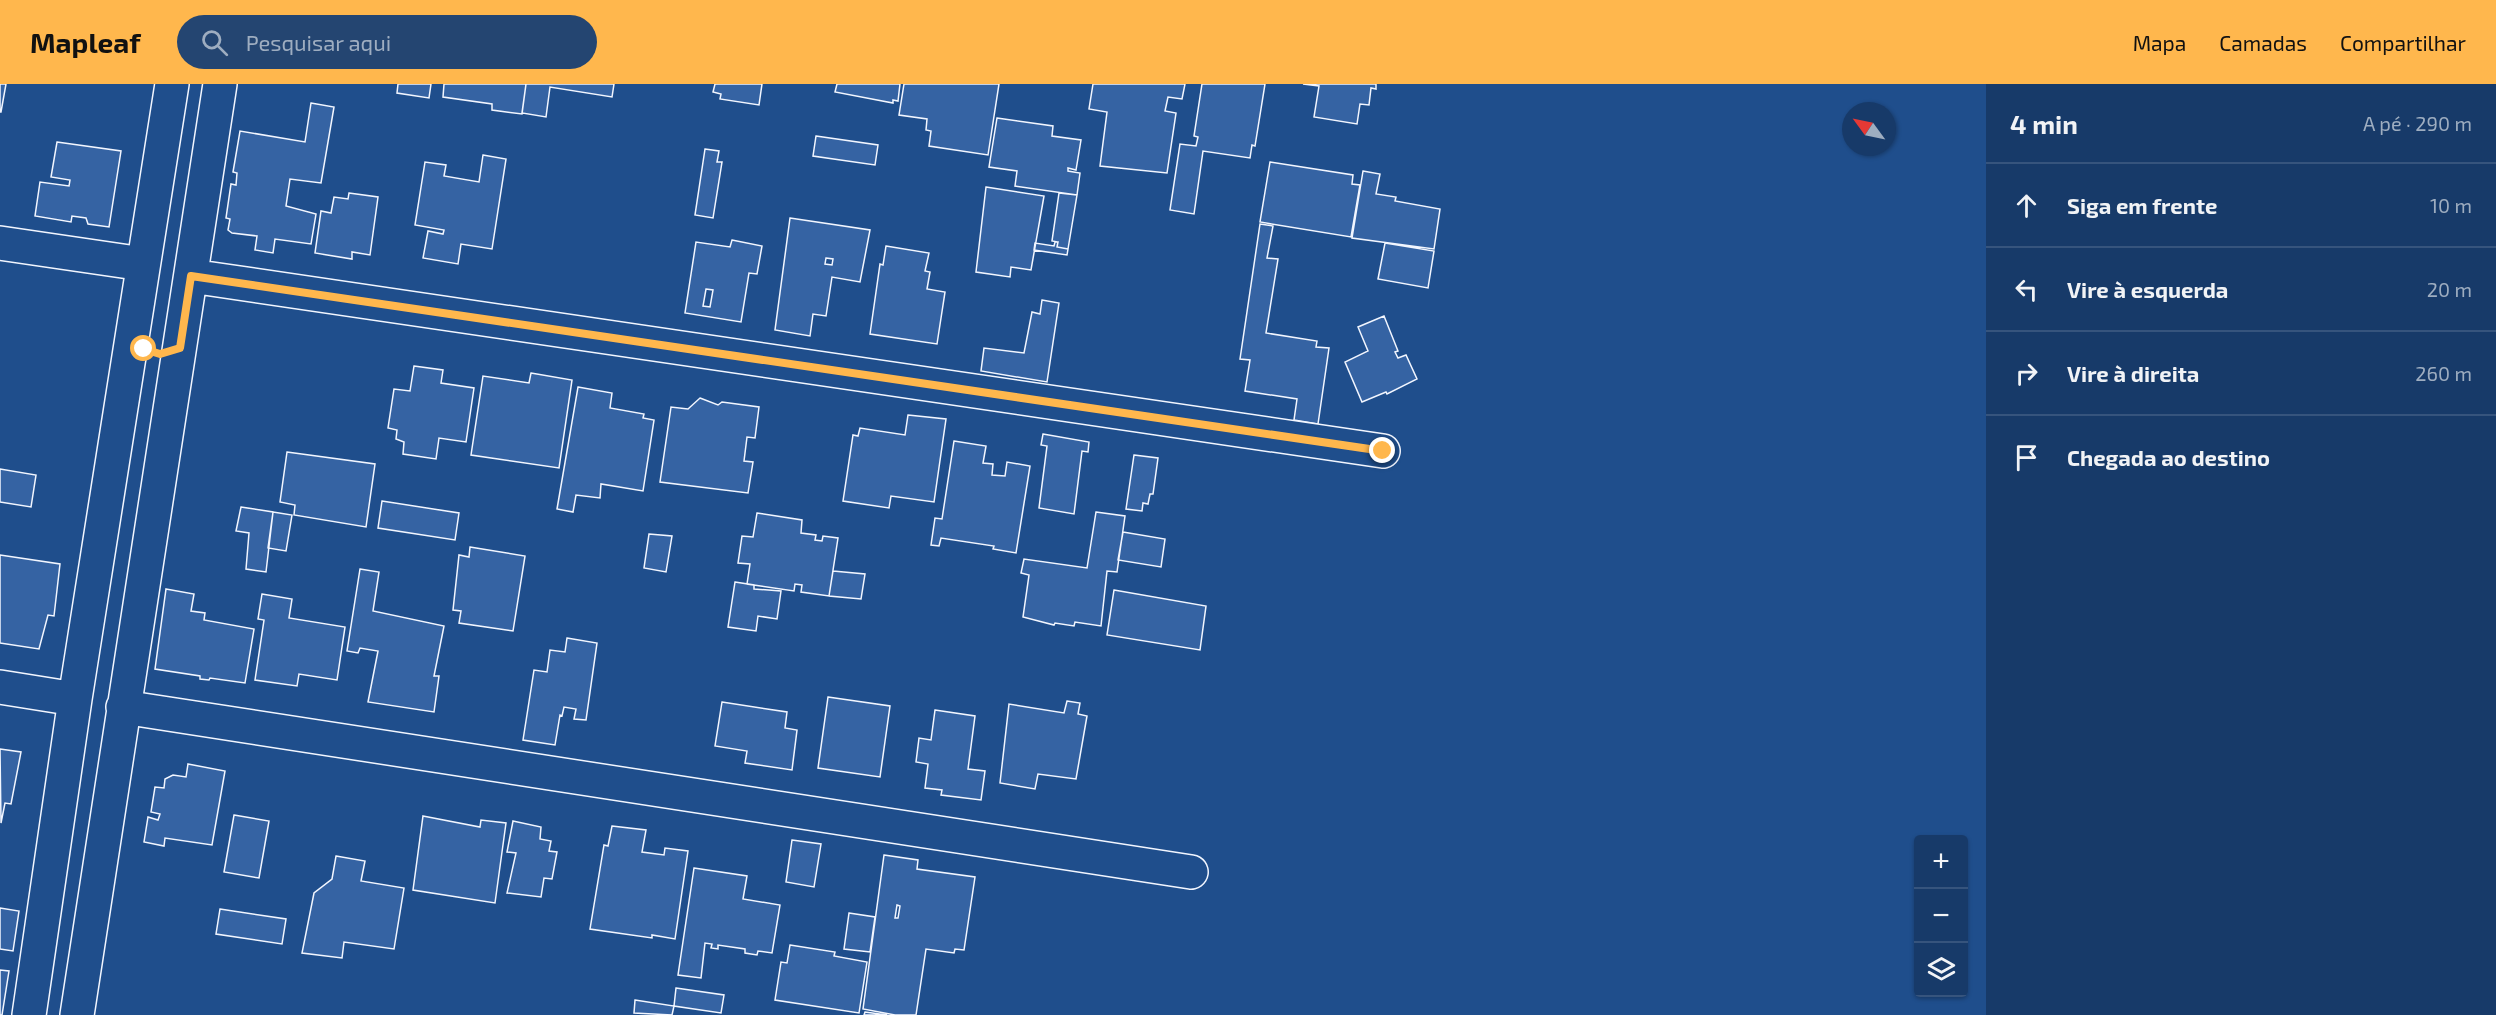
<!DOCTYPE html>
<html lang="pt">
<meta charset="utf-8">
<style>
:root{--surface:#173a69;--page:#244571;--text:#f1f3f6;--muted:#9eadc0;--line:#36547d;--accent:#ffb74d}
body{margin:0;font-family:"Exo 2",sans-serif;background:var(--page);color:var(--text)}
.controls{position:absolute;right:18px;bottom:18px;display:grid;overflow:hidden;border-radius:6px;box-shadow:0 2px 4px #0004}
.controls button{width:54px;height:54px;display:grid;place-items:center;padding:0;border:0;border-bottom:2px solid var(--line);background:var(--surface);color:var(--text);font:30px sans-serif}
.compass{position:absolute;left:1842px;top:18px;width:54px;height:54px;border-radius:50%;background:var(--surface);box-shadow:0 2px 4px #0004;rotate:303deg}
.stop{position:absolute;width:18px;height:18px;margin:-14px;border:4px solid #ffb74d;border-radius:50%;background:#fff}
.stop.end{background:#ffb74d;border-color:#fff;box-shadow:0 2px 6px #0008}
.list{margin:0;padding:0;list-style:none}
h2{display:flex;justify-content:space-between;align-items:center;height:78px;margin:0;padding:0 24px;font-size:26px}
h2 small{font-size:20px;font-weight:400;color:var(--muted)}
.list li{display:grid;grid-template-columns:39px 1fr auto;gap:18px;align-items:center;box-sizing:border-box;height:84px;padding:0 24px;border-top:2px solid var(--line)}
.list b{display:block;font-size:22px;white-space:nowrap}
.list em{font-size:20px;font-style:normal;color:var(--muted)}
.icon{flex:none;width:33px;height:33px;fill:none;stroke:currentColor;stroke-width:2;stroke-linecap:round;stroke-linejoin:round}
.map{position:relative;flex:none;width:1986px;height:931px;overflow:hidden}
header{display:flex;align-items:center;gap:36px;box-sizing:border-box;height:84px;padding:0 30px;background:var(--accent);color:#111}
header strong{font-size:28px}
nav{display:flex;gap:33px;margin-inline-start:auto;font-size:21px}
.search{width:420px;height:54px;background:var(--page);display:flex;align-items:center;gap:15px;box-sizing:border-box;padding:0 21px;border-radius:33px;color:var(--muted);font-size:22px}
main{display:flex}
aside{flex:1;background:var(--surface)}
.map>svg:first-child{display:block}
.building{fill:#3563a3;stroke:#f2f6ff;stroke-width:1.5;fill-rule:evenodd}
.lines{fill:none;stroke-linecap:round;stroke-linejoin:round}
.minor-casing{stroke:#f2f6ff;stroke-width:36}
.minor{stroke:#1f4e8c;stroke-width:33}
.route{stroke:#ffb74d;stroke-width:8}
</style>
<header>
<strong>Mapleaf</strong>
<div class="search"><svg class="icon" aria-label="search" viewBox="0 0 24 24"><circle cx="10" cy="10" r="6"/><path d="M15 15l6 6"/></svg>Pesquisar aqui</div>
<nav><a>Mapa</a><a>Camadas</a><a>Compartilhar</a></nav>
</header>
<main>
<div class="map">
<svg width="1986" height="931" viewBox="0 0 1986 931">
<rect width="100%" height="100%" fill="#1f4e8c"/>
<path class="building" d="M0 0H6L1 28H0Z
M398 0H431L429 14 397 9Z
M444 0H526L522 30 492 26V20L443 13Z
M526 0H614L612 13 550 3 546 33 522 29Z
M715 0H762L759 21 720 15 721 10 713 8Z
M837 0H900L898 17 893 16V19L835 8Z
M904 0H999L988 71 929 62 931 47 926 46 927 35 899 31Z
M1093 0H1185L1182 15 1168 13 1165 27 1176 29 1167 89 1100 82 1107 28 1089 25Z
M1202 0H1265L1255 62 1252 61 1250 74 1203 67 1194 130 1170 126 1180 60 1196 62 1198 53 1194 52Z
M1303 0H1376V5L1371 4 1369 21 1360 20 1357 40 1314 33 1319 2Z
M311 19 334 23 321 99 290 95 286 122 316 130 311 160 275 155 273 169 255 166 257 152 232 149 228 146 230 135 226 134 231 100 236 101 237 89 233 88 240 47 305 58Z
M997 34 1053 42 1052 52 1081 56 1076 86 1068 84V87L1080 89 1077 111 1015 102 1017 87 989 83Z
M816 52 878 61 875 81 813 72Z
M57 58 121 67 109 143 88 140 86 134 72 132 71 138 35 132 40 98 69 102 70 96 51 93Z
M705 65 719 67 717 78H722L713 134 695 131Z
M483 71 506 75 492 165 461 160 458 180 423 174 428 147 443 150 444 146 415 141 425 78 446 81 444 92 479 98Z
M1270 78 1353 91 1352 100 1360 101 1351 153 1260 138Z
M1363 87 1380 90 1376 110 1396 113 1395 117 1440 125 1434 165 1352 154Z
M986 103 1044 112 1031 186 1011 183 1010 193 976 188Z
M349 109 378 113 370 171 352 168V175L315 169 321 127 331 129 334 113 348 115Z
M1059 109 1077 111 1068 165 1057 163 1058 158 1052 157Z
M790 134 870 146 860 198 832 193 826 232 813 230 810 252 775 246ZM826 174 833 175 832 181 825 180Z
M1260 140 1273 142 1267 174 1278 175 1266 249 1317 257 1316 263 1329 264 1318 340 1294 336 1297 315 1245 307 1250 276 1240 275Z
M732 156 762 162 757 190 749 189 741 238 685 229 696 158 730 163ZM706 205 713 206 710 223 703 222Z
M1055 158H1058L1057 163 1068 165 1067 171 1034 166 1035 159 1054 162Z
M1385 159 1434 167 1428 204 1378 195Z
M886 162 929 169 925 187 930 188 927 205 945 208 937 260 870 250 880 180 883 181Z
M1042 216 1059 219 1047 298 981 287 984 264 1024 269 1032 228 1040 230Z
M1384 232 1398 267 1395 268 1398 274 1406 271 1417 295 1387 310 1386 308 1362 318 1345 278 1368 267 1358 243Z
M414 282 443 286 441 299 474 304 466 358 439 354 436 375 403 370 404 358 396 355 397 346 388 344 394 305 410 307Z
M531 289 572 296 559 384 471 371 483 292 529 299Z
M578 303 612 309 610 324 644 330 643 334 654 336 643 407 601 400 600 414 576 411 573 428 557 425Z
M700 314 718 321 722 318 759 323 755 354 747 353 744 377 753 378 748 409 660 398 671 323 688 325Z
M908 331 946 335 934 418 891 412 889 424 843 417 853 351 858 352 860 344 905 351Z
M1043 350 1089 358 1088 368 1082 367 1074 430 1039 424 1047 362 1041 361Z
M954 357 986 362 983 379 993 380 992 391 1005 392 1007 378 1030 382 1016 469 993 465 994 462 941 454 939 462 931 461 935 434 942 435Z
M287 368 375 380 366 443 294 431 295 421 280 418Z
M1134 371 1158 374 1153 410H1150L1148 420 1143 419 1142 427 1126 425Z
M0 385 36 391 31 423 0 418Z
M382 417 459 429 455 456 378 444Z
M241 423 273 428 266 488 246 485 249 449 236 447Z
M273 428 292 431 286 467 268 464Z
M1096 428 1125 432 1117 488 1107 487 1101 542 1075 538 1074 542 1055 539 1054 541 1023 533 1029 491 1021 489 1024 475 1087 484Z
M757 429 802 436 801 449 816 451 815 456 822 457 823 452 838 454 829 512 801 508 802 501 795 500 794 507 747 500 750 480 738 479 742 452 753 453Z
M1123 448 1165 455 1161 483 1118 476Z
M649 450 672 452 666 488 644 484Z
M470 463 525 472 513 547 459 539 461 527 453 526 459 471 469 473Z
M0 471 60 480 54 532 48 531 39 565 0 559Z
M360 485 379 488 373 527 444 542 434 592H439L434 628 368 618 378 567 360 564 358 569 347 567Z
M833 487 865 490 861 515 829 512Z
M735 498 754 501V505L781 507 777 535 758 532 756 547 728 543Z
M166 505 194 510 191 527 205 529 204 536 254 545 245 599 210 594 209 596 200 595V592L155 585Z
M1114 506 1206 522 1200 566 1107 551Z
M262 510 292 515 289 534 345 543 337 596 299 590 297 602 255 596 264 536 258 535Z
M567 554 597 559 586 636 574 635 576 625 564 623 562 632 560 631 555 661 523 656 534 586 547 588 550 566 565 568Z
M828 613 890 622 880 693 818 684Z
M1067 617 1080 619 1078 630 1087 632 1076 695 1038 690 1035 705 1000 699 1009 620 1064 629Z
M722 618 787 628 785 644 797 646 792 686 745 679 747 667 715 662Z
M935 626 975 632 968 685 985 687 981 716 941 711 942 706 925 704 928 680 916 678 919 654 931 656Z
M0 665 21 668 11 720 5 719 1 739Z
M188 680 225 687 212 761 165 754 164 762 144 758 148 733 158 736 160 730 151 728 155 703 164 704 165 695 173 691 186 693Z
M234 731 269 737 259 794 224 788Z
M423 732 480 743 481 736 506 739 495 819 413 806Z
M513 737 541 743 540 755 551 757 549 767 557 768 552 795 544 794 541 813 507 809 516 769 507 768Z
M612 742 646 746 642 768 664 771 665 764 688 767 675 855 652 851V854L590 845 604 761 608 762Z
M792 756 821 760 814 803 786 798Z
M884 771 918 776 917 785 975 793 964 866 955 865 954 869 926 865 916 931H895L863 925ZM897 821 900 822 898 834H895Z
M336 772 365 777 361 797 404 804 394 865 344 858 342 874 302 869 314 809 332 795Z
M694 784 747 792 743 815 780 821 772 869 758 867 757 871 745 869V865L718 861V865L711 864 712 860 705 859 701 894 678 891Z
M0 824 19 827 13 867 0 865Z
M220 825 286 835 282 860 216 850Z
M849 829 875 833 870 868 844 865Z
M790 861 835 868 834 872 867 878 859 929 775 916 781 878 787 879Z
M0 886 9 887 2 931H0Z
M676 904 724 911 721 929 674 922Z
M635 916 674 922 672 931 634 929Z
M865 928 887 931H864Z"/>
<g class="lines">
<defs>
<path id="minor" d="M0 159 143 180
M191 192 1383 367
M0 603 75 615
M123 623 1191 788
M29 931 75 615 172 0
M77 931 220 0"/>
</defs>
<use href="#minor" class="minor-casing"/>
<use href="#minor" class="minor"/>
</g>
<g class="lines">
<path class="route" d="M144 265 160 270 180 264 191 192 1383 367"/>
</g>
</svg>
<div class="controls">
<button>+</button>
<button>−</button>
<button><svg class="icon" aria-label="layers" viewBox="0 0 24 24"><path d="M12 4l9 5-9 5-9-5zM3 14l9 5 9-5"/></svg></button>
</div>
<svg class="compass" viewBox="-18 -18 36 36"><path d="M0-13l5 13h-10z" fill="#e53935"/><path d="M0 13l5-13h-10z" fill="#9eadc0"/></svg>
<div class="stop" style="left:144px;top:265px"></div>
<div class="stop end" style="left:1383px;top:367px"></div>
</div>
<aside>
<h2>4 min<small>A pé · 290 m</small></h2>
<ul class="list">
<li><svg class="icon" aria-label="ahead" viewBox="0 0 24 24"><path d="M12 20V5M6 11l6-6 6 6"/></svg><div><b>Siga em frente</b></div><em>10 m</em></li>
<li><svg class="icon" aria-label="left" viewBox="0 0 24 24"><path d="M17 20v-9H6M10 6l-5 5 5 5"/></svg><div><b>Vire à esquerda</b></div><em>20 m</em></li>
<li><svg class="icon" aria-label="right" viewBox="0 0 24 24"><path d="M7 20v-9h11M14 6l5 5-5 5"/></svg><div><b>Vire à direita</b></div><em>260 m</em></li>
<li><svg class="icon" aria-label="arrive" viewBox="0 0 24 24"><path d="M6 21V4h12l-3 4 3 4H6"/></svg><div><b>Chegada ao destino</b></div></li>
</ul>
</aside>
</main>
